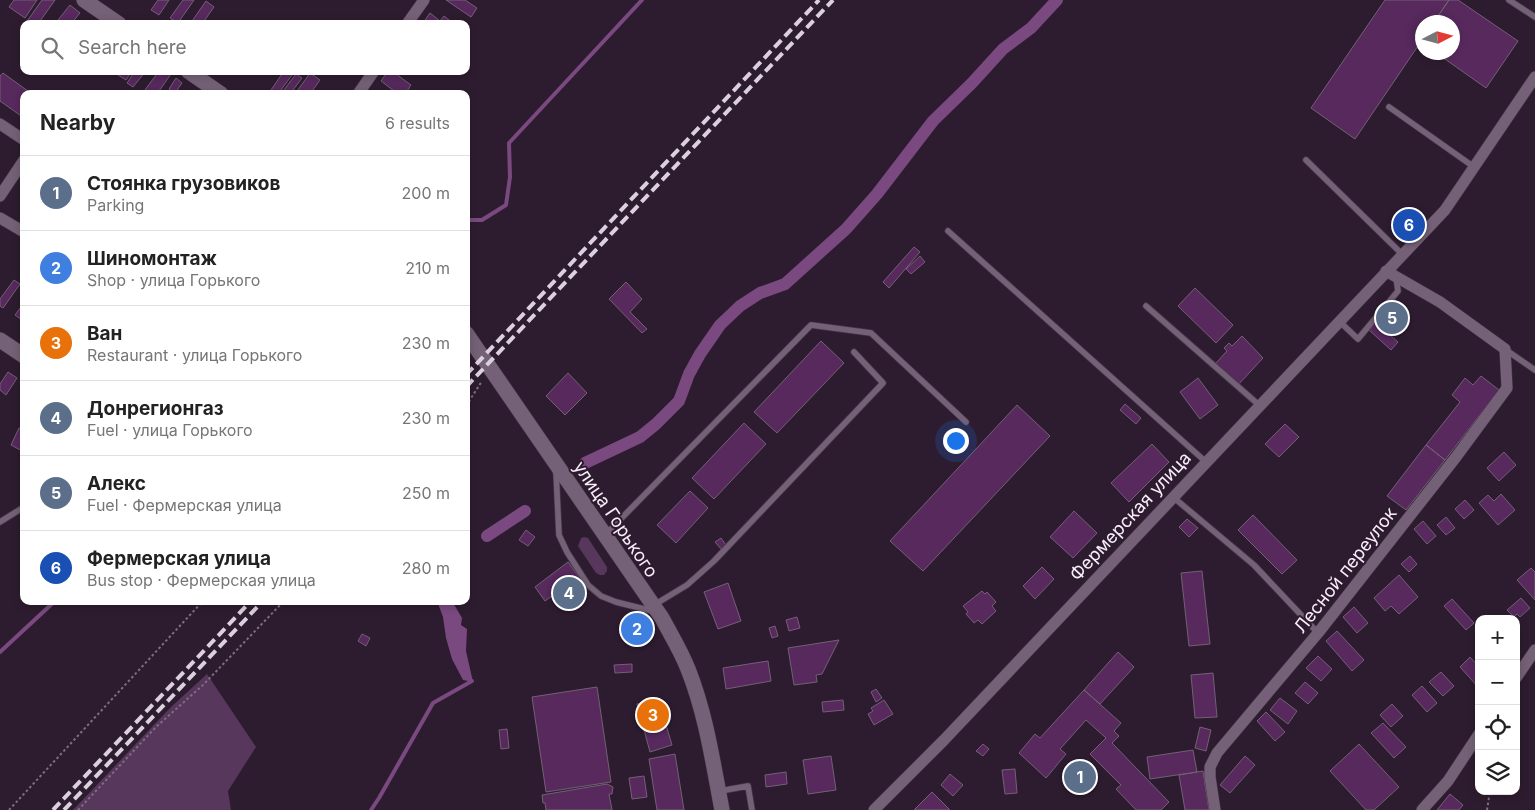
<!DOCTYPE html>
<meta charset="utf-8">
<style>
:root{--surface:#fff;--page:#f6f6f6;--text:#222;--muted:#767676;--line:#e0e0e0;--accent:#0b8043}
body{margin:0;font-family:Inter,sans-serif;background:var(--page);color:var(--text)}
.controls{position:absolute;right:15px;bottom:15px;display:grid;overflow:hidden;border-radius:10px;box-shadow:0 2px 8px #0003}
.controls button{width:45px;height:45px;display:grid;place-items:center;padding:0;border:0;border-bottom:1px solid var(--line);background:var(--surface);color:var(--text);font:25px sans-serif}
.compass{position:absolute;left:1415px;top:15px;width:45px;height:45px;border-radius:50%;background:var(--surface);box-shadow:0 2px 8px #0003;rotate:84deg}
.you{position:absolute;left:955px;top:440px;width:18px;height:18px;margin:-12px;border:4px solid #fff;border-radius:50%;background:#1a73e8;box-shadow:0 0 0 8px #1a73e833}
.badge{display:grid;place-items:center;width:32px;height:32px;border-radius:50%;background:var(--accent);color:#fff;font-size:16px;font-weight:700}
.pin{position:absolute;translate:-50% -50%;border:2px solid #fff;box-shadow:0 1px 5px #0006}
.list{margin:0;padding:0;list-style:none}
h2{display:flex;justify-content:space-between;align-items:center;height:65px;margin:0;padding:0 20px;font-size:21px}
h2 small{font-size:16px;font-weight:400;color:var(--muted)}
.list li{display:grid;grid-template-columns:32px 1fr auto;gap:15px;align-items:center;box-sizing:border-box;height:75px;padding:0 20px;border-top:1px solid var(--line)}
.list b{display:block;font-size:19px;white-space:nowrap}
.list p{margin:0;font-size:16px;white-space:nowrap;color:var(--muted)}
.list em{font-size:16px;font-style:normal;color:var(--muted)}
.icon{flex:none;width:28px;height:28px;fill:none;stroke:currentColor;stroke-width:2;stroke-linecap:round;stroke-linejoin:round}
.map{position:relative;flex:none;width:1535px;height:810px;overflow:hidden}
.search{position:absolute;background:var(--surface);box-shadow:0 2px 8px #0003;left:20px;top:20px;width:450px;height:55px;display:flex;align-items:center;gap:12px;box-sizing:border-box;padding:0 18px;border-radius:10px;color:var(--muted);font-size:19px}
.panel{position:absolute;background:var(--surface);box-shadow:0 2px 8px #0003;left:20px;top:90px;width:450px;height:515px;border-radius:10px}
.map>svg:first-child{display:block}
.green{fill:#57375b}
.water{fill:#79497f}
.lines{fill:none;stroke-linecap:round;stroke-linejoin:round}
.stream{stroke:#79497f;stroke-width:4}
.canal{stroke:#79497f;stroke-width:12}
.building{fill:#57295d;stroke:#736075}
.lane-casing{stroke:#473949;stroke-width:7}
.street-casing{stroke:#473949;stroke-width:12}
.secondary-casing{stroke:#473949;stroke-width:16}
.path{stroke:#7e6f80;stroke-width:2;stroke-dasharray:2.5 2.5;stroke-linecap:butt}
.lane{stroke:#756177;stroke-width:5.5}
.street{stroke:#756177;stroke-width:11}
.secondary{stroke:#756177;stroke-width:15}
.rail{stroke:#dbd0dd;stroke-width:4;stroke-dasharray:10 5;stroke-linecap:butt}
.labels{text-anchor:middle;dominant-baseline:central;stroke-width:4;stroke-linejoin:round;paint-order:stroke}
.street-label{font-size:18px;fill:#f8edf9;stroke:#2d1c2f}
</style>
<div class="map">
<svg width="1535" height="810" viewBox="0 0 1535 810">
<rect width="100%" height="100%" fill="#2d1c2f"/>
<path class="green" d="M584 537 588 538 607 567V571L604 575H600L596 573 578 546 581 538Z
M207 674 256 747 228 791 231 810H73L171 707Z"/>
<path class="water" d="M437 601H452L462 618 461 625 467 629 466 651 473 682 463 680 452 659 446 638 443 617Z"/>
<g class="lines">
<path class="stream" d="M466 220H482L506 205 510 177 509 143 642 0
M0 652 55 601
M371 810 379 798 433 703 472 681"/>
<path class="canal" d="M585 463 640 437 656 424 679 401 689 374 700 354 720 325 740 306 760 293 785 284 846 229 877 194 933 121 972 83 1003 49 1031 28 1057 0
M487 536 525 511"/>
</g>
<path class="building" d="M14 0H37L25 18 9 7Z
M42 0H55L38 24H25Z
M158 0H169L159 15 151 10Z
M183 0H194L178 23 170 18Z
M446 0H465L477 8 471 17Z
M1385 0H1449L1434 22H1422V40L1355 139 1311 108Z
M1449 0H1458L1518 41 1486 88 1435 52H1452V22H1434Z
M206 1 214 7 202 24H190Z
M70 5 80 13 71 24H63L58 20Z
M430 13 440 21 444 16 454 24H424L423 23Z
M121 71H132L126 80 118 75Z
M135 71H146L133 87 127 83Z
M159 71H166L171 74 157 94H142Z
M284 71 292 75 278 94H276L271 90Z
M388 71H392L411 85 405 94H398L381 81Z
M3 73 32 94H24V118L0 101V76Z
M310 73 320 80 310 94H295Z
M296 74 302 78 290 94H281Z
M176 78 182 83 175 93 169 89Z
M914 247 920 252 889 288 883 282Z
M920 256 925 262 911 274 906 269Z
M14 280 20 284 3 308 0 306V299Z
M626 282 642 299 630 312 647 329 642 333 609 299Z
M1195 288 1233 325 1216 343 1178 306Z
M24 303V318L22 320 15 315Z
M1375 322 1398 342 1391 350 1369 330Z
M1242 336 1263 358 1238 385 1216 363 1227 351 1224 348 1229 343 1232 346Z
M821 341 844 363 777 433 754 412Z
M8 372 17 378 6 395 0 390V384Z
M568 373 587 393 565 415 546 396Z
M1481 376 1499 390 1445 460 1426 445 1460 402 1452 395 1465 378 1473 385Z
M1198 378 1218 405 1200 419 1180 392Z
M1125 404 1141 418 1136 424 1120 410Z
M1017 405 1050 436 923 571 890 541Z
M744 423 766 444 714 499 692 478Z
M1285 424 1299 437 1279 457 1265 444Z
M19 428 24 430V452L11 445Z
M1152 444 1169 462 1129 502 1111 483Z
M1426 445 1445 460 1406 510 1387 496Z
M1504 452 1516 465 1499 481 1487 468Z
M690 491 708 508 676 543 657 525Z
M1501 494 1515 510 1498 525 1479 503 1488 495 1494 501Z
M1465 500 1474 510 1464 519 1455 509Z
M1074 511 1097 533 1073 558 1050 537Z
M1253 515 1297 560 1282 574 1238 530Z
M1446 517 1455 528 1446 535 1437 525Z
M1187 519 1198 528 1189 537 1179 527Z
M1423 521 1436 536 1427 544 1414 529Z
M526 530 535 537 528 546 519 540Z
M721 538 726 545 721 549 715 542Z
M1410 556 1417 564 1409 572 1401 564Z
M568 562 579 577 545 601 535 587Z
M1042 567 1054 579 1035 599 1023 586Z
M1531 568 1535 572V600L1517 580Z
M1202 571 1210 644 1189 646 1181 573Z
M1399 575 1418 597 1399 614 1391 606 1385 611 1374 598Z
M728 583 741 621 718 629 704 592Z
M982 591 985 594 987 592 996 602 992 606 996 611 982 624 978 620 974 623 966 614 968 612 963 606Z
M1521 598 1530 608 1520 617 1517 614 1514 617 1507 610Z
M1452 599 1474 623 1466 630 1444 606Z
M1354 607 1368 623 1357 633 1343 617Z
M797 617 800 628 789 631 786 620Z
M775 626 778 636 772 638 769 628Z
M1337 631 1364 660 1352 671 1326 641Z
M362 634 370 638 366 646 358 641Z
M839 640 822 674 816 675 817 682 794 685 788 648Z
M1118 652 1134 667 1100 704 1084 690Z
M1318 656 1332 669 1321 681 1306 668Z
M1470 657 1479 667V688L1460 667Z
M768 661 771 681 726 689 723 668Z
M632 664V672L615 673 614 665Z
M1441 672 1454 686 1443 696 1429 682Z
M1213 673 1217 717 1195 718 1191 675Z
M1305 682 1318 693 1308 704 1295 693Z
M1422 686 1437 703 1427 712 1412 695Z
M597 687 611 782 546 792 532 697Z
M876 689 882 698 876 702 871 692Z
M1084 690 1121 723 1114 731 1119 736 1112 743 1169 802 1161 810H1136L1116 789 1121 785 1090 754 1106 738 1086 720 1060 749 1066 754 1046 778 1019 753 1035 734 1040 738Z
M658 698 672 745 650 752 637 704Z
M1280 698 1297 711 1288 724 1270 710Z
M843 700 844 710 823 712 822 702Z
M884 700 893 714 874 725 868 714 873 711 871 708Z
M1392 704 1403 716 1391 727 1380 715Z
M1266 712 1285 732 1275 741 1257 721Z
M1383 723 1406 747 1394 758 1371 733Z
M1200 727 1211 730 1206 751 1195 748Z
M507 729 509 748 501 749 499 730Z
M983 744 989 749 983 756 976 751Z
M1359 744 1399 787 1374 810H1366L1330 771Z
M1193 750 1197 772 1150 779 1147 757Z
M675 754 684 810H657L649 759Z
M831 756 836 790 808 794 803 760Z
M1245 756 1255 765 1230 793 1220 785Z
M1015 769 1017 793 1005 794 1002 770Z
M1203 771 1209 810H1185L1179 775Z
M786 772 787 784 766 787 765 775Z
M950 774 963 785 953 796 941 785Z
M644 776 647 797 632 799 629 778Z
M607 784 613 787 612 794H609L612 810H546L545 803H543L542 795Z
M932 792 950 810H914Z
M1450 794 1463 805 1459 810H1437Z"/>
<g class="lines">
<defs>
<path id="lane" d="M1509 0 1535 17
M1389 107 1474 167
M1306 160 1402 254
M948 231 1206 462
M1146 306 1259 405
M1339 321 1358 339 1398 291 1396 277
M1506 350 1535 370
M556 471 559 535 567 552 588 585 601 596 616 602 656 612
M1173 497 1254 565 1318 633
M0 522 24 507
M606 534 811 325 871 333 966 422
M654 605 687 585 714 561 883 383 854 352
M720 791 748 786 752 810"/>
<path id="street" d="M407 24 424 0
M358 94 374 71
M0 124 24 140
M0 196 24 160
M0 218 24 232
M1516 678 1535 650
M874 810 944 740 1445 210 1535 77
M1215 810 1210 777V767L1217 753 1318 633 1456 457 1507 388 1505 349 1440 302 1386 271
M1422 810 1448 781 1479 734"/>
<path id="secondary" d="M84 0 119 24
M188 71 221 94
M466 333 662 618C671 635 681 651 688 669 706 714 713 763 722 810
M0 340 24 356"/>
</defs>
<use href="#lane" class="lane-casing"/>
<use href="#street" class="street-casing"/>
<use href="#secondary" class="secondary-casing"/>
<path class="path" d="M466 406 482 381
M9 810 203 601
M78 810 156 727 203 685 284 601
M1487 810 1490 791"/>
<use href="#lane" class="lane"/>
<use href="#street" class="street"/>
<use href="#secondary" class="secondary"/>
<path class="rail" d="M466 375 819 0
M466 387 833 0
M53 810 251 601
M64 810 263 601"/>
</g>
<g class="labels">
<g class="street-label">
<text transform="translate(1130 516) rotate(-47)">Фермерская улица</text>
<text transform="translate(616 519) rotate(56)">улица Горького</text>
<text transform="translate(1345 570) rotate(-52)">Лесной переулок</text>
</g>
</g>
</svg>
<div class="controls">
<button>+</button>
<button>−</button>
<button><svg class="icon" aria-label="locate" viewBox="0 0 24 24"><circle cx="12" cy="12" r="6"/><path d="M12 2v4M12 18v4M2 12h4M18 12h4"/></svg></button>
<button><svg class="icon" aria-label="layers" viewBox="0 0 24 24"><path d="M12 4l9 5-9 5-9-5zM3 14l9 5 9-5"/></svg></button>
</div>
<svg class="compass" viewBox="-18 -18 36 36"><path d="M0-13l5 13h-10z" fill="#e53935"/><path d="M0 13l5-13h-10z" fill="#767676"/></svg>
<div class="you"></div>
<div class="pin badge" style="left:1080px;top:777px;background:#5c6f8a">1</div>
<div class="pin badge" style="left:637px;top:629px;background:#3f7fe0">2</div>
<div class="pin badge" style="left:653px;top:715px;background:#e8710a">3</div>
<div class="pin badge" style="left:569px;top:593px;background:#5c6f8a">4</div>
<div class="pin badge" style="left:1392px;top:318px;background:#5c6f8a">5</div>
<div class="pin badge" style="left:1409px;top:225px;background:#1a4fb4">6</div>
<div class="search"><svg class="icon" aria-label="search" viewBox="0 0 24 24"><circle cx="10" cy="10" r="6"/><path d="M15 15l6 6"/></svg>Search here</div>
<section class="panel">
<h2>Nearby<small>6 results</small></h2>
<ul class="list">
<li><span class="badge" style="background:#5c6f8a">1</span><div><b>Стоянка грузовиков</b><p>Parking</p></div><em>200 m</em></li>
<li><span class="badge" style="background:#3f7fe0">2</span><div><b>Шиномонтаж</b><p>Shop · улица Горького</p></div><em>210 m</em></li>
<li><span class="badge" style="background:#e8710a">3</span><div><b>Ван</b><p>Restaurant · улица Горького</p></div><em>230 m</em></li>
<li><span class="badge" style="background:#5c6f8a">4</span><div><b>Донрегионгаз</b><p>Fuel · улица Горького</p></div><em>230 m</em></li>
<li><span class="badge" style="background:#5c6f8a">5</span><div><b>Алекс</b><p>Fuel · Фермерская улица</p></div><em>250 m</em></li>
<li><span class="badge" style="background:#1a4fb4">6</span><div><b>Фермерская улица</b><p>Bus stop · Фермерская улица</p></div><em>280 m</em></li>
</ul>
</section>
</div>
